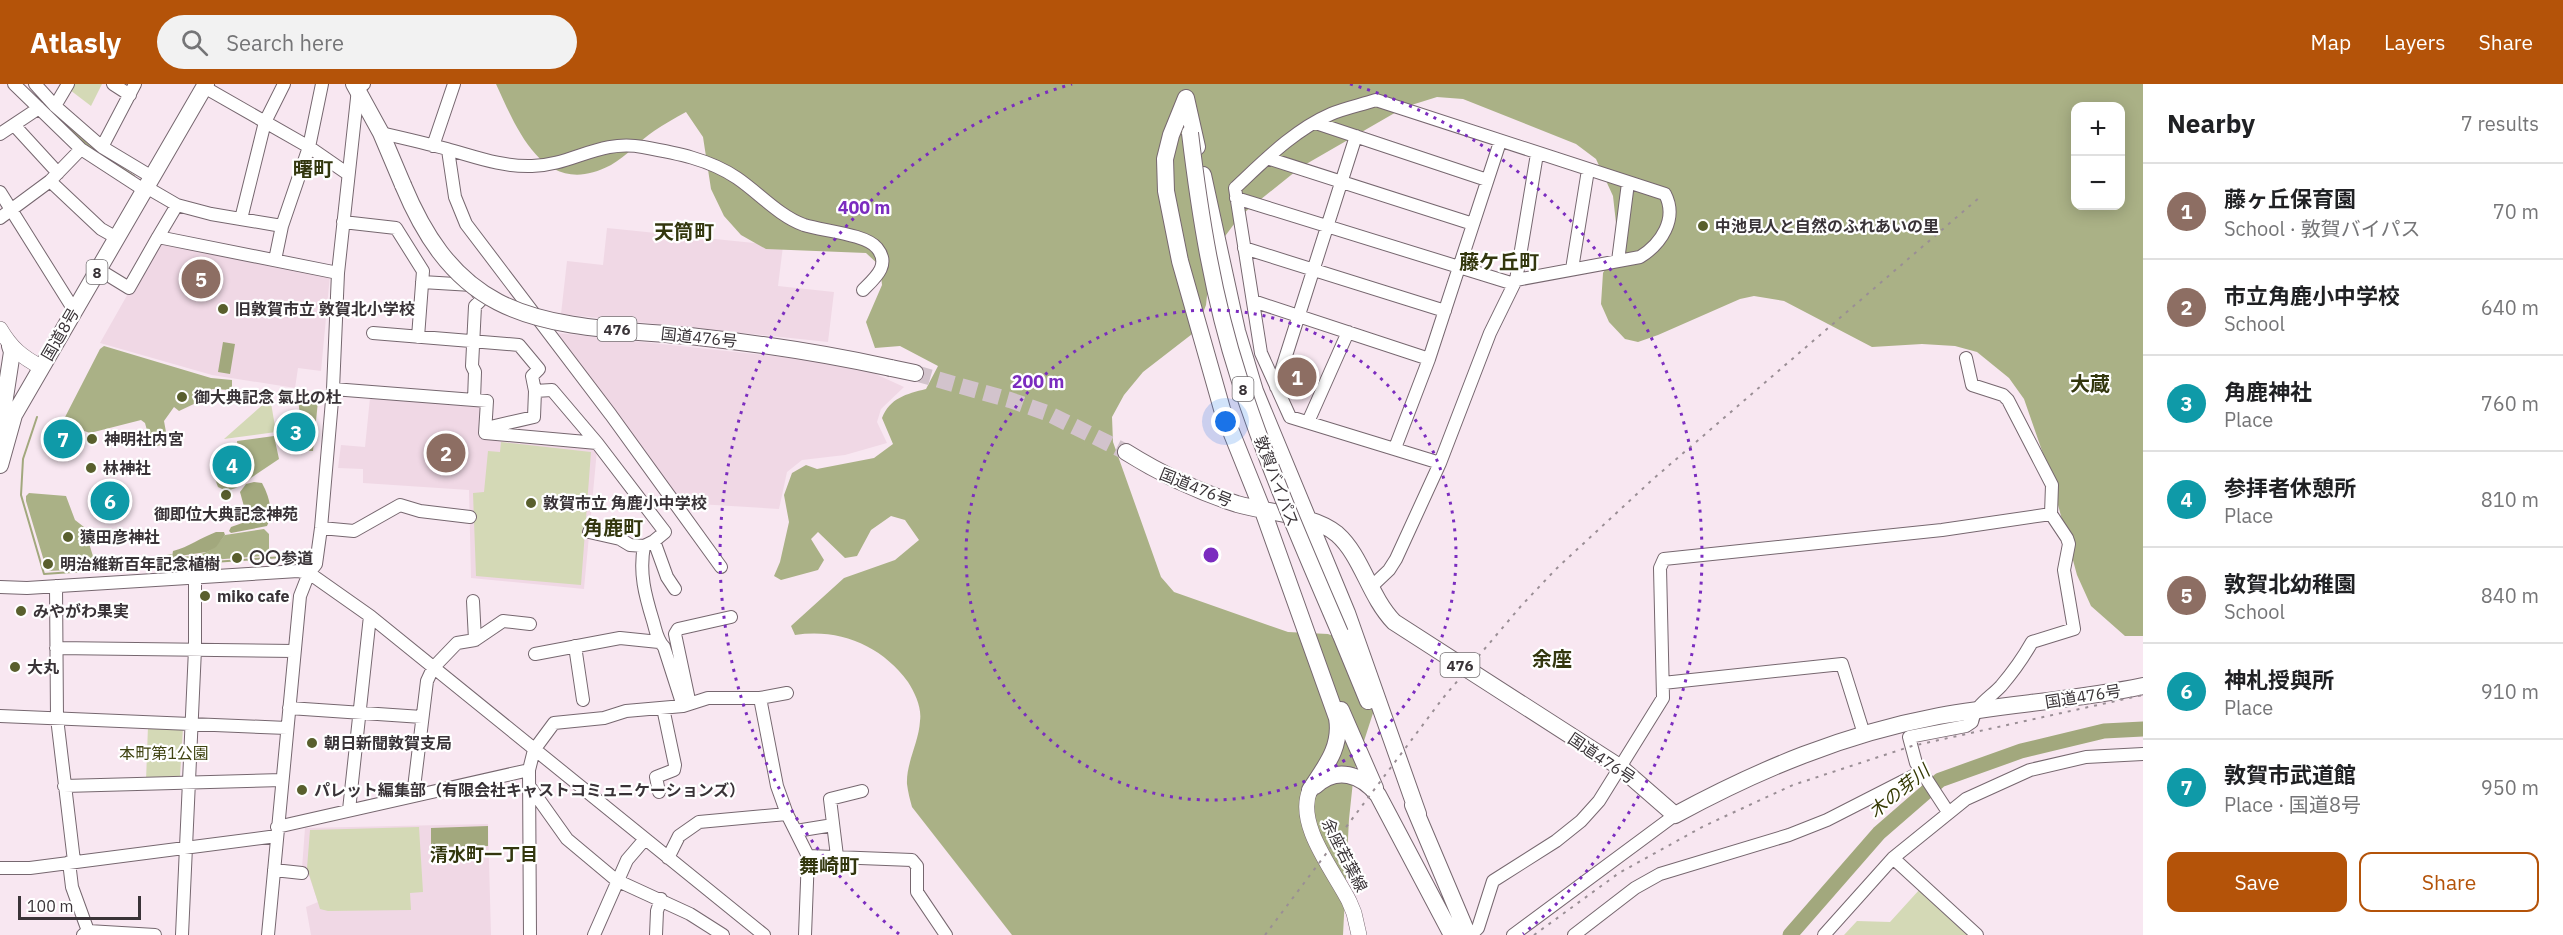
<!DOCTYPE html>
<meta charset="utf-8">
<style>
:root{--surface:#fff;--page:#f2f2f2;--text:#202124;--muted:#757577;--line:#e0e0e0;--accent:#b45309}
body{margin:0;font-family:"IBM Plex Sans","Noto Sans JP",sans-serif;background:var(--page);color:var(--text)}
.controls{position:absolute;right:18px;top:18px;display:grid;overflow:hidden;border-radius:12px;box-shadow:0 3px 15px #0003}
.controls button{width:54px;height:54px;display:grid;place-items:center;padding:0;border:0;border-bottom:2px solid var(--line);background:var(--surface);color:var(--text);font:30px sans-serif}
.scale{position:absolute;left:18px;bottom:15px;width:123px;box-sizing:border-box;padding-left:6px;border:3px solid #393337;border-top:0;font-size:16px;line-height:21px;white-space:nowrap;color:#393337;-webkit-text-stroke:4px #fff;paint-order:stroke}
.you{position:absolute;left:1226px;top:338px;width:21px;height:21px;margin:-15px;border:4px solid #fff;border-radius:50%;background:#1a73e8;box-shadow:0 0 0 9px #1a73e833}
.badge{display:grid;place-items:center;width:39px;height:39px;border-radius:50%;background:var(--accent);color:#fff;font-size:20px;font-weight:700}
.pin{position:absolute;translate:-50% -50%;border:3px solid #fff;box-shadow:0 2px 6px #0006}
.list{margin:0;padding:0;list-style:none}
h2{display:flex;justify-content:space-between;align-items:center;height:78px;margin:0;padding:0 24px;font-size:26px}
h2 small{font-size:20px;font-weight:400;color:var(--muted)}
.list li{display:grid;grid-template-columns:39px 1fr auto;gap:18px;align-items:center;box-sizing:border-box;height:96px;padding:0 24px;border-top:2px solid var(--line)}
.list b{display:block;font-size:22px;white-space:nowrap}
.list p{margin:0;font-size:20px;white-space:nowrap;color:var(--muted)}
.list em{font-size:20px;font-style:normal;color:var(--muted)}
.actions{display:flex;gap:12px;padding:18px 24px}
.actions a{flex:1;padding:14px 0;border:2px solid var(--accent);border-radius:12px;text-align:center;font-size:21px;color:var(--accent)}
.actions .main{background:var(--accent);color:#fff}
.icon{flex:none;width:33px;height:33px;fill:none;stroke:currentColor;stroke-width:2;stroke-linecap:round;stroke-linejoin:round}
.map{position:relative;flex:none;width:2143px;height:851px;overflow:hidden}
header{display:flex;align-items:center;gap:36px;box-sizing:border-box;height:84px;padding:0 30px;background:var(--accent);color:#fff}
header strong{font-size:28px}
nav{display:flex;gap:33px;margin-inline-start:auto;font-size:21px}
.search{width:420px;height:54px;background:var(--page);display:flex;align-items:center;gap:15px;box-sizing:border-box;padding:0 21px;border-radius:33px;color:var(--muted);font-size:22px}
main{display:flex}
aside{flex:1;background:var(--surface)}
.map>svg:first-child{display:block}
.built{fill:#f0d8e5}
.green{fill:#d4d9b6}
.forest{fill:#aab186;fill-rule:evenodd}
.water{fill:#a2a87d}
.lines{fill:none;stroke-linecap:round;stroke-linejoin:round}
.stream{stroke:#a2a87d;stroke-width:2}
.river{stroke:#a2a87d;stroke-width:15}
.highway-tunnel{stroke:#d2c3cc;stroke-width:16;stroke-dasharray:16 8;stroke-linecap:butt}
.minor-casing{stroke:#76676f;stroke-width:14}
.major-casing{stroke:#76676f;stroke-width:16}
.highway-casing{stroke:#76676f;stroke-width:18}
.minor{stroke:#fff;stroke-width:12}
.major{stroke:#fff;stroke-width:15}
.highway{stroke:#fff;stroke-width:16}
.rail{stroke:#9a8e95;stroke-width:2;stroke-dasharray:3 6;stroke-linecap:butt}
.highway-bridge-casing{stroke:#76676f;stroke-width:18;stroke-linecap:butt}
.highway-bridge{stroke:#fff;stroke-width:16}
.ring{fill:none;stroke:#7b2cbf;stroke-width:3;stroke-dasharray:3 6}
.poi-dot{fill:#595f2d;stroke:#fff;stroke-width:2}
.labels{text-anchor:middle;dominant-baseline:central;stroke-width:4.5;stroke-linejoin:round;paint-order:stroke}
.shield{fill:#fff;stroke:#747073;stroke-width:1.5}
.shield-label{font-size:15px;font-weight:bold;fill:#393337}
.poi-label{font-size:16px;font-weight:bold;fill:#393337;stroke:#fff;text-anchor:start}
.street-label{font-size:16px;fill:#393337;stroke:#fff}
.park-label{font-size:16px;fill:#404412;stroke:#fff}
.water-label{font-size:18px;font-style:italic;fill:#353903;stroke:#fff}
.neighbourhood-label{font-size:18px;font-weight:bold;fill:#33370e;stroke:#fff}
.quarter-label{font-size:20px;font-weight:bold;fill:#33370e;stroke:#fff}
.centre{fill:#7b2cbf;stroke:#fff;stroke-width:3}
.ring-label{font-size:18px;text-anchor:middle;font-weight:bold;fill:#7b2cbf;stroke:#fff;stroke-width:4.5;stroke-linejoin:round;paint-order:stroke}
</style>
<header>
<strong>Atlasly</strong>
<div class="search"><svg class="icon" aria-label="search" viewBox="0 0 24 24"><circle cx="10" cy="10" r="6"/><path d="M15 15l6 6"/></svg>Search here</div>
<nav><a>Map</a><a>Layers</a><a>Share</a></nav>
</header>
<main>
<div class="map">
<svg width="2143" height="851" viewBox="0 0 2143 851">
<rect width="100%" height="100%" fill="#f8e7f1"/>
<path class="built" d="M607 144 783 162 778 202 834 208 828 258 561 230 567 177 603 181Z
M159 155 330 191 321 287 298 284 295 304 212 291 100 259Z
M558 249 838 279 869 287 904 303 881 325 877 338 887 359 845 371 802 376 787 388 779 425 682 419Z
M370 314 482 322V352L592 363 597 366 584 505 471 494 469 406 363 399V385L338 384 341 361 365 363Z
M488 740 491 851H311L306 823 318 818 306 783 302 784 305 744Z"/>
<path class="green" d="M74 0H102L91 22 70 6Z
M267 317 271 319 276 348 224 355Z
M501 358 591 368 581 501 476 492 473 409 484 408 488 367 500 368Z
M148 642 183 644 180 693 146 697Z
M419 743 423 808 410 809 411 826 328 827 320 825 307 784 310 746Z
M1920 805 1971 851H1844L1857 837 1890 838Z"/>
<path class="forest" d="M496 0H2143V552H2125L2091 522 2077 491 2048 384 2024 315 2009 294 1977 268 1955 262 1922 260 1872 263 1784 217 1754 212 1740 215 1658 251 1638 258 1625 255 1609 238 1601 220 1603 189 1615 166 1616 139 1613 112 1596 75 1576 60 1463 15 1437 13 1405 23 1301 83 1240 132 1220 159 1209 193 1206 221 1196 247 1143 288 1124 311 1112 333 1113 358 1161 493 1174 508 1288 548 1328 550 1352 559 1374 626 1354 688 1349 735 1343 851H1012L912 723C910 716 908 708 907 700 906 679 919 658 920 637 922 624 915 609 908 598 882 562 840 544 795 551L791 542 844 494 895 476 919 456 905 436 891 432 871 446 857 472 845 474 818 448 811 455 824 476 818 486 781 496 774 492 780 478 789 438 784 411 792 389 806 381 817 385 874 374 893 360 882 334C890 314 906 310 926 305L938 282 900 262 875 264 866 238 882 201 880 182 866 169 766 165 741 151 724 132 711 105 703 53 686 28C675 34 664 40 654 47 639 57 627 72 611 81 545 116 518 48 496 0ZM2076 22H2120V122H2076Z
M104 262 211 294 232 296V306L212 305 196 319 179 327 174 323 164 337 168 359 154 363 151 361 145 339 141 336 90 349 64 340 63 337 100 265Z
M300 314H315L318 317 313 367H305L298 316Z
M274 352 279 375 236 404 226 407 218 403 215 395 218 391 240 385 237 357Z
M29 409 66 412 75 436 84 443 96 482 93 485 47 487 26 417V412Z
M264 445 269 450V468L264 472 148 481 147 479 149 475 171 470 175 474C201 470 208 473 225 451Z"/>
<path class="water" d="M223 258 235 260 230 290 218 288Z
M254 398 262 399C269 412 274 428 267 442L231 449 229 447 231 443 248 437 240 408 246 400Z
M216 448H224L225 451 216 463 207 468 172 473 173 467C189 463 200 454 216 448Z
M488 742V762L431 763V744Z"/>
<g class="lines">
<path class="stream" d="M46 23 89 62 134 92
M37 333 23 375 21 411 44 490 297 472"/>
<path class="river" d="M1790 851 1879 749 1940 696 2021 667 2104 647 2143 645"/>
<path class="highway-tunnel" d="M915 289 1010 316 1047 329 1126 368"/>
<defs>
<path id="minor" d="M14 0 81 65 144 106
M35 0 55 22 102 63 152 93
M113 0 130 11
M204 3 309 63 348 90
M55 22 68 0
M1316 39 1487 96
M14 41 58 89
M381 49C403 54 425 59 447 65 476 73 502 83 532 82 573 81 599 55 643 63 676 69 709 75 737 94 759 109 779 132 804 141 823 147 866 150 877 164 891 181 875 194 863 206
M0 50 39 24
M433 62 454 0
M102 63 135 0
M448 66 455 113 466 140 611 331 721 483
M1267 74 1473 140
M50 97 101 145 117 154
M146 103 177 121 211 130 282 142
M0 108 74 226
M1236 114 1514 200
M177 121 158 153 338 189
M0 134 50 97 81 65
M241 135 265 38 284 0
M343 138 396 144 423 187 418 253
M1244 164 1445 227
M275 176 282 142 309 63 322 0
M1618 177 1628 99
M98 185 129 204 158 153
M1572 185 1588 86
M422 198 472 201 482 215 475 222 472 282 475 288 474 316
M1253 217 1429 275
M373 249 519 261 539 285 532 292 535 307 552 306 597 359 665 448 654 457 644 462 630 461 620 455 589 448
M1276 303 1356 52
M333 305 487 317 485 349 597 359
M1308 338 1348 248
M486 344 534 333 535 307
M1395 364 1429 275 1500 58
M1440 379 1290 333 1261 269 1235 104C1264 77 1294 46 1331 30 1345 24 1361 21 1376 16L1665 110C1678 135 1661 160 1640 173L1516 196
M321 444 354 447 400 421 420 427 470 433
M654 457 667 493 675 505
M644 462C639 489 645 511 653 537 656 547 657 556 664 563L683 622
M56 502 57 634 74 777
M0 503 27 504 298 487 309 489 370 532 764 851
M1370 504 1389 486 1396 475 1440 379 1490 249 1516 196 1537 70
M475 556 503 537 530 540
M575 562 583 616
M56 564 294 567
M535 570 620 554 659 558
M1663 599 1842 580 1864 650
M760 614 787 609
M689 616 675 550 678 545 731 533
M289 624 422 633
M0 632 287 644
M64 702 282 696
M530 703 567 755 616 796 690 830 723 851
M659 708 656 693 674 686 675 681 663 624
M413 712 427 597 433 584 457 559 475 556 473 517
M349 726 370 532
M1948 728 1916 679 1909 653 1966 642 1972 638C1975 621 1990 614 2001 602 2013 588 2023 574 2032 558L2074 545 2064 486 2069 460 2067 454 2051 430 2052 401 2008 316 2003 311 1972 301 1966 274
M277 743 529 686
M796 747 833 741
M808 772 912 776 917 782V808L946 851
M837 772 830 715 862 707
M668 774 679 752 699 738 787 730
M1893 774 1977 851
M69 778 72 803 88 847
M0 784H30L277 752
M274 786 302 789
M83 851 88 847 155 851
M182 851 195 565V492
M268 851 300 512 309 489 316 480 321 444 333 305 338 189 358 5 364 0
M530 851 529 686 534 666 554 639 604 634 626 627 683 622 708 614H760L777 702 787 730 808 772 805 851
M594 851 627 776 645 755
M656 851 657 827 661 815
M1471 851 1478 844 1493 797 1556 757 1581 737 1599 717 1663 614 1660 484 1664 475 1942 446 2051 430
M1513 851 1675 731
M1574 851 1635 804 1660 790 1789 751 1827 736 1921 688
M1824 851 1893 774 1966 715 2030 686 2086 673 2143 670"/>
<path id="major" d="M0 245C11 264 22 273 41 283
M1310 706C1295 740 1334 787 1349 817L1354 829 1359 851"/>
<path id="highway" d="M354 0 381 49 403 101
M1186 14 1197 63
M1186 14 1171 51 1165 75 1166 107 1180 177 1222 325 1263 427 1337 634C1342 663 1325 683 1310 706
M1203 91 1237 247 1255 307 1347 529 1418 730
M891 284 915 289
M0 346 12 268 10 262
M1126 368C1161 390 1197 407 1237 420 1267 429 1313 430 1337 450 1362 472 1369 512 1394 538L1621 684 1675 731C1760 685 1844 650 1939 632 2007 620 2076 616 2143 602
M0 381 14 331 206 0
M1340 549 1368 617
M1341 626 1375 704
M1315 702C1337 682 1361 690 1378 711L1452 851
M1413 721 1468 851"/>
</defs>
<use href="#minor" class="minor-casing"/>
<use href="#major" class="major-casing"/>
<use href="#highway" class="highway-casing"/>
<use href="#minor" class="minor"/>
<use href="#major" class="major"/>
<use href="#highway" class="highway"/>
<path class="rail" d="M1265 851 1443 614 1521 522 1556 485 1652 396 1980 113
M1534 851 1619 789 1704 742 1793 701 1912 662 2143 611"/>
<defs>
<path id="highway-bridge" d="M1190 49C1200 132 1213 214 1239 294 1267 381 1304 465 1340 549
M403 101C423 149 450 193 498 218 556 248 635 246 698 253 763 260 827 270 891 284"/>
</defs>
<use href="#highway-bridge" class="highway-bridge-casing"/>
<use href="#highway-bridge" class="highway-bridge"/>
</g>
<g class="ring">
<circle cx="1211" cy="471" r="245"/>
<path d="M899 850A491 491 0 0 1 1072 0M1350 0A491 491 0 0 1 1523 850"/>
</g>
<g class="poi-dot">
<circle cx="1703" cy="142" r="6"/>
<circle cx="223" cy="225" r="6"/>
<circle cx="182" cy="313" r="6"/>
<circle cx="92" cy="355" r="6"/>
<circle cx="91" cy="384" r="6"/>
<circle cx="226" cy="411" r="6"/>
<circle cx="531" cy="419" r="6"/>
<circle cx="68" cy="453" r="6"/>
<circle cx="237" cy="474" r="6"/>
<circle cx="48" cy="480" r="6"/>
<circle cx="205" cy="512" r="6"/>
<circle cx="21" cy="527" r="6"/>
<circle cx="15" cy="583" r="6"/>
<circle cx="312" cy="659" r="6"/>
<circle cx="302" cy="706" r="6"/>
</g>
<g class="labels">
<g class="shield">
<rect x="86.5" y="176" width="21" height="24" rx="4.5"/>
<rect x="597.5" y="233" width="39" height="24" rx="4.5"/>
<rect x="1232.5" y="293" width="21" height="24" rx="4.5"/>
<rect x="1440.5" y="569" width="39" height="24" rx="4.5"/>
</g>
<g class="shield-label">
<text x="97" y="188">8</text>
<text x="617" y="245">476</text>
<text x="1243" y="305">8</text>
<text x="1460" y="581">476</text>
</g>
<g class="poi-label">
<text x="1715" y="142">中池見人と自然のふれあいの里</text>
<text x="235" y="225">旧敦賀市立 敦賀北小学校</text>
<text x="194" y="313">御大典記念 氣比の杜</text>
<text x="104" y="355">神明社内宮</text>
<text x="103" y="384">林神社</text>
<text x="543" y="419">敦賀市立 角鹿小中学校</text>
<text x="226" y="430" text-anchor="middle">御即位大典記念神苑</text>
<text x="80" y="453">猿田彦神社</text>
<text x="249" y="474">〇〇参道</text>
<text x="60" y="480">明治維新百年記念植樹</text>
<text x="217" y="512">miko cafe</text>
<text x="33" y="527">みやがわ果実</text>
<text x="27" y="583">大丸</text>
<text x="324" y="659">朝日新聞敦賀支局</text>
<text x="314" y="706">パレット編集部（有限会社キャストコミュニケーションズ）</text>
</g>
<g class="street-label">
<text transform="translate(60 250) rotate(-60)">国道8号</text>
<text transform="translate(699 253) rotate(6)">国道476号</text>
<text transform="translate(1277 397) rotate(69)">敦賀バイパス</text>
<text transform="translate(1196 403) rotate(22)">国道476号</text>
<text transform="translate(2083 612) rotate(-9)">国道476号</text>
<text transform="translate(1602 674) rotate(34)">国道476号</text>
<text transform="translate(1345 771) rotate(63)">余座若葉線</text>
</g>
<g class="park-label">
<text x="164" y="669">本町第1公園</text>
</g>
<g class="water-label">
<text transform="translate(1899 707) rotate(-39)">木の芽川</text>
</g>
<g class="neighbourhood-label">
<text x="484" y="770">清水町一丁目</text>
</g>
<g class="quarter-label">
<text x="313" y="84">曙町</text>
<text x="684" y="147">天筒町</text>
<text x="1499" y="177">藤ケ丘町</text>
<text x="2090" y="299">大蔵</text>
<text x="613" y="443">角鹿町</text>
<text x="1552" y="574">余座</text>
<text x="829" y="781">舞崎町</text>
</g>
</g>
<circle cx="1211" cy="471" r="9" class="centre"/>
<g class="ring-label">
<text x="864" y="130">400 m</text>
<text x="1038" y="304">200 m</text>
</g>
</svg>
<div class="controls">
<button>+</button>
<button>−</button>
</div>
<div class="scale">100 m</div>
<div class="you"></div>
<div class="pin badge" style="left:1297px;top:293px;background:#8d6e63">1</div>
<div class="pin badge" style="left:446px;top:369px;background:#8d6e63">2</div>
<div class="pin badge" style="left:296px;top:348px;background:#0f9aa8">3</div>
<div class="pin badge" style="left:232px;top:381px;background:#0f9aa8">4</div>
<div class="pin badge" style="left:201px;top:195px;background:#8d6e63">5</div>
<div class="pin badge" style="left:110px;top:417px;background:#0f9aa8">6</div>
<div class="pin badge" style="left:63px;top:355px;background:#0f9aa8">7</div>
</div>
<aside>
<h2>Nearby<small>7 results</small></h2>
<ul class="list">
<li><span class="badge" style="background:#8d6e63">1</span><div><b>藤ヶ丘保育園</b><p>School · 敦賀バイパス</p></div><em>70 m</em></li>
<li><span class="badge" style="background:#8d6e63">2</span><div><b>市立角鹿小中学校</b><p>School</p></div><em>640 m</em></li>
<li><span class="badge" style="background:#0f9aa8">3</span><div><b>角鹿神社</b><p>Place</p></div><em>760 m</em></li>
<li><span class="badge" style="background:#0f9aa8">4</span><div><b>参拝者休憩所</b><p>Place</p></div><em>810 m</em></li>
<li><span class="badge" style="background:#8d6e63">5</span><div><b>敦賀北幼稚園</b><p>School</p></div><em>840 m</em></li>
<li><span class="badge" style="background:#0f9aa8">6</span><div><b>神札授與所</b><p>Place</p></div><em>910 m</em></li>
<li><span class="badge" style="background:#0f9aa8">7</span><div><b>敦賀市武道館</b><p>Place · 国道8号</p></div><em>950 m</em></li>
</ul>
<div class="actions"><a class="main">Save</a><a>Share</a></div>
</aside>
</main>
